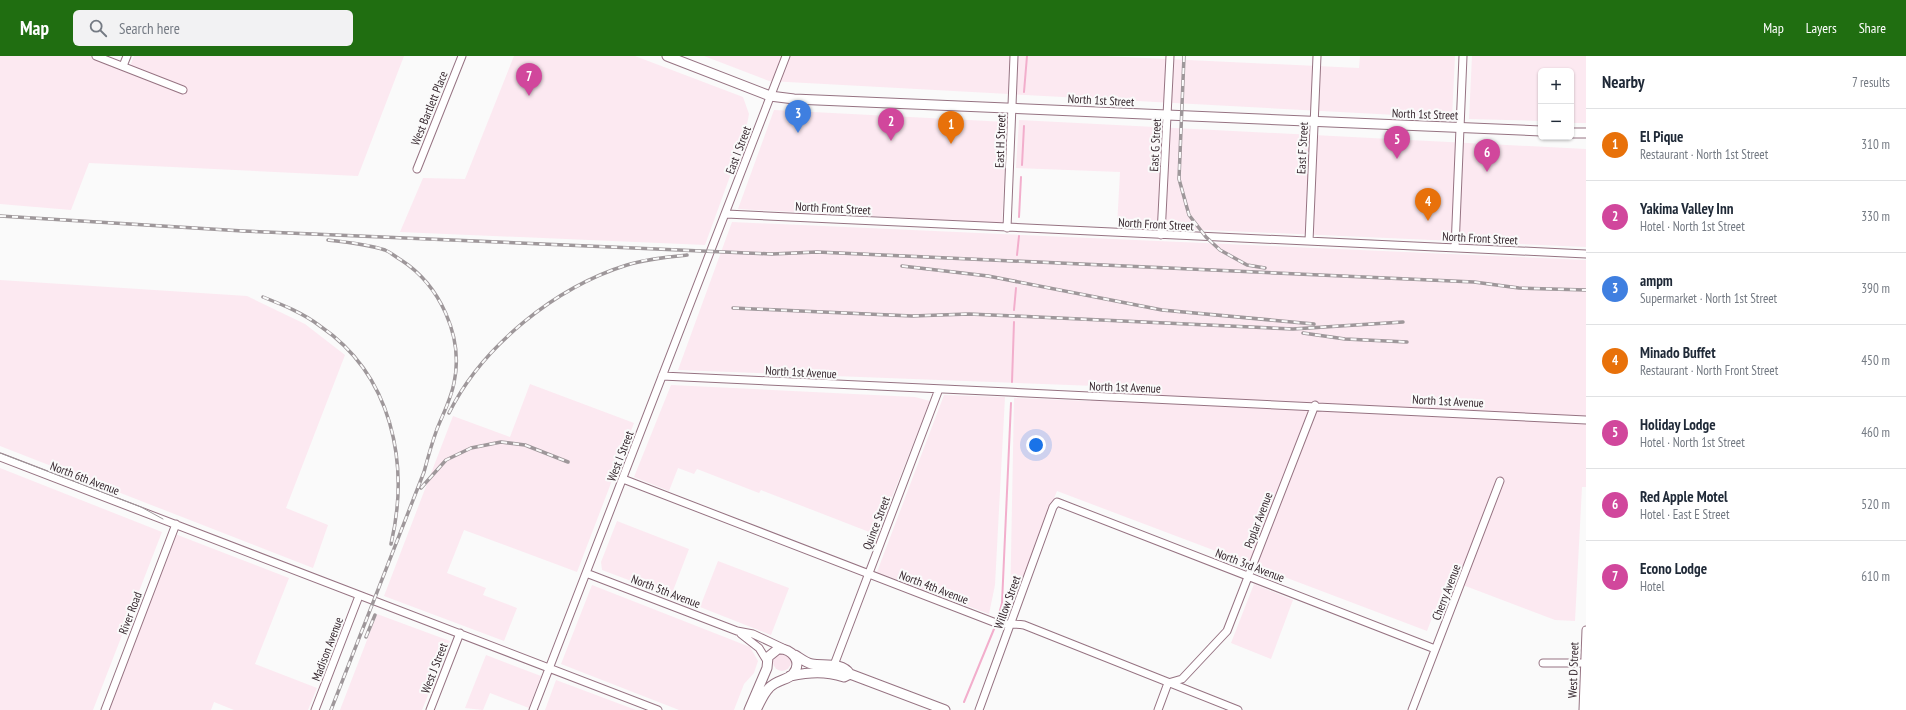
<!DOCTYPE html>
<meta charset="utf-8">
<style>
:root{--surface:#fff;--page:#f2f2f3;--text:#1f2937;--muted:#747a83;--line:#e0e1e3;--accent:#206e11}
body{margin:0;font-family:"PT Sans Narrow",sans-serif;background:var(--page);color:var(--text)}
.controls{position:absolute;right:12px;top:12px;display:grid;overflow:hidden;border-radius:6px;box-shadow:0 1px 3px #0004}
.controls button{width:36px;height:36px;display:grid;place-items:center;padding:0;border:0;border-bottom:1px solid var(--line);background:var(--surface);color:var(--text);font:20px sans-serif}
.you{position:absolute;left:1036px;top:389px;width:14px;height:14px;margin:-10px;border:3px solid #fff;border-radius:50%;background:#1a73e8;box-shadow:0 0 0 6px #1a73e833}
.badge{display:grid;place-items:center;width:26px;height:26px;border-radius:50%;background:var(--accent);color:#fff;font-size:13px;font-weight:700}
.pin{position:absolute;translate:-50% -33px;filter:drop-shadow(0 1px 2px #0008)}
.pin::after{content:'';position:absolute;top:21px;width:14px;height:12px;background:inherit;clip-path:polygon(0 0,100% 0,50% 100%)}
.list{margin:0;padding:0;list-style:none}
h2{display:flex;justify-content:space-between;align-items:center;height:52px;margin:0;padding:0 16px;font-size:17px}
h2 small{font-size:13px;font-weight:400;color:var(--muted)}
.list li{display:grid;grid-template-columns:26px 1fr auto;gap:12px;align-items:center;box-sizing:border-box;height:72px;padding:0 16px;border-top:1px solid var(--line)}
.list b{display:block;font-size:15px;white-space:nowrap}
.list p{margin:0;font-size:13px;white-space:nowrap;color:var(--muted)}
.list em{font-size:13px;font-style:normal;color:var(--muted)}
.icon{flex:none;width:22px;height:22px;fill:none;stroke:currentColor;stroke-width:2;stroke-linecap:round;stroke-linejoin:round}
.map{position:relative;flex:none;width:1586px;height:654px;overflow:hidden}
header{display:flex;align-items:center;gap:24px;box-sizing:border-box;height:56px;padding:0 20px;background:var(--accent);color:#fff}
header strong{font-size:19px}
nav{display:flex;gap:22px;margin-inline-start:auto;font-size:14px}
.search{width:280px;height:36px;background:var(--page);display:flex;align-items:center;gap:10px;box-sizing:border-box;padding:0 14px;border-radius:6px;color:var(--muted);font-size:15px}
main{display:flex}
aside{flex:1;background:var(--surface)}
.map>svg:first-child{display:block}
.built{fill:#fce9f1}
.green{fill:#fae5ee}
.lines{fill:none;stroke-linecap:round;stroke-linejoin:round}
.stream{stroke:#f2aecc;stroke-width:2}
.minor-casing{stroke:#967382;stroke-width:9}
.major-casing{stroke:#967382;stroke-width:11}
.minor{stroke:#fff;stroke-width:7}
.major{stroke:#fff;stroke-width:9}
.tram{stroke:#9e979a;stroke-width:1}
.rail-casing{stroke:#9e979a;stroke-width:3.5}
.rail{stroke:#fafafa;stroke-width:2;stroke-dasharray:6;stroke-linecap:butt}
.labels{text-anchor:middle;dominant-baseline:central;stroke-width:4;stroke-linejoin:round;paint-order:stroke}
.street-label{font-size:12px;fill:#35262d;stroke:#fafafa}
</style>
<header>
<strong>Map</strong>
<div class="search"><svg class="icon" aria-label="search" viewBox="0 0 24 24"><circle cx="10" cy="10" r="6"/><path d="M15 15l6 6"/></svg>Search here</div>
<nav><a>Map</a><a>Layers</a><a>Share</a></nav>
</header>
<main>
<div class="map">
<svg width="1586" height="654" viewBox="0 0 1586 654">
<rect width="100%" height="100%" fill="#fafafa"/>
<path class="built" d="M0 0H91L128 15 134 0H404L358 120 89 107 71 154 0 148Z
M514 0H635L743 41 749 58 745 79 705 189 400 176 423 122 465 123Z
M704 0H1104L1359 12 1360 0H1455L1452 62 769 25Z
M1472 0H1586V67H1571V15H1541V65L1469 63Z
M774 54 1007 66 1002 167 738 153Z
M1019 64 1586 93V191L1117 170 1120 116 1016 112Z
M732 166 1586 204V431H1582L1575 565 1555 564 1447 523 1427 575 1057 435 1010 553 1014 342 1091 345 1096 330 678 314Z
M0 224 247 240 305 268 345 299 286 452 328 469 313 512 0 390Z
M530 328 634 367 577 516 464 474 447 517 486 532 483 539 517 552 504 585 384 540 453 360 510 381Z
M671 329 915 341 930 345 877 479 761 434 759 437 697 413 694 418 678 412 669 435 634 421Z
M944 339 1005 341 995 529 989 558 877 516Z
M0 412 162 476 93 654H0Z
M617 465 689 493 671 540 602 514 601 506Z
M175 478 289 522 255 608 317 632 308 654H234L214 646 211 654H109Z
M718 505 789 532 771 579 700 551Z
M1254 528 1293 544 1271 603 1231 587Z
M592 529 750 591 758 605 754 617 744 628 734 654H679L561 608Z
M377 558 450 585 422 654H340Z
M486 599 541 620 529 652 490 637 483 654 465 652Z
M556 624 636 654H545Z"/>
<path class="green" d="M773 606a9 9 0 1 1 18 0a9 9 0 1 1-18 0Z"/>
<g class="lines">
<path class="stream" d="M1024 36 1027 0
M1022 109 1024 70
M1019 161 1021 121
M1017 199 1019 180
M1014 254 1016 232
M1012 326 1014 266
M998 562 1002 547 1011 347
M964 646 994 573"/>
<defs>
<path id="minor" d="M96 0 183 34
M123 10 127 0
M417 113 462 0
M726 158 1586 198
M1007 172 1014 0
M1161 179 1170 0
M1309 185 1317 0
M1455 192 1463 0
M662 320C970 335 1278 347 1586 364
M0 401 658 654
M623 423 996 567C1005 569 1014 567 1024 569L1238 654
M586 517 737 575 753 578 783 592
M741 578 759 592 767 605
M1543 607H1586
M834 609 939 333
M105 654 176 468
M315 654 359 540
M430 654 460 577
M533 654 786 0
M979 654 1053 451 1057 446 1435 593
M1158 654 1168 627 1182 623 1227 575 1315 349
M1412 654 1500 425
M1583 654 1586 574"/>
<path id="major" d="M667 0 770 40 794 43 1541 75
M1571 77H1586
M795 599C800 602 806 607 812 608 824 610 842 606 850 618L945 654
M790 620C810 616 825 615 844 621L850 618
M749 654 767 612 768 601 778 593C792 592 803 606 793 618 788 624 776 624 769 632 763 638 760 647 756 654"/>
</defs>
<use href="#minor" class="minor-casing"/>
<use href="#major" class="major-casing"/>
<use href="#minor" class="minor"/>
<use href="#major" class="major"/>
<path class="tram" d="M0 397 141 451 163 463"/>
<defs>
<path id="rail" d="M1184 0 1179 123 1189 159 1206 181 1220 194 1247 209 1265 212
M0 160 243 175 772 198 817 196 1474 226 1519 232 1586 234
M328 184C347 186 367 188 385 194 390 196 396 201 401 204 440 229 464 281 454 327 451 343 443 358 437 373 432 387 428 401 424 416L331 654
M902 210 988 220 1162 254 1314 268
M263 241C283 249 303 257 320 270 392 319 410 407 391 488
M733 252 912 260 969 258 1014 260 1293 273 1403 266
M1303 277 1345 283 1407 286
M449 357C482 290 556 231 627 209 646 203 667 201 687 199
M421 432 446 404 471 392 501 386 525 389 568 406
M366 581 375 559"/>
</defs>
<use href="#rail" class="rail-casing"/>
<use href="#rail" class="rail"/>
</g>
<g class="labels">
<g class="street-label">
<text transform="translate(1101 44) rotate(3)">North 1st Street</text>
<text transform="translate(429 52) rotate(-68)">West Bartlett Place</text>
<text transform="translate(1425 58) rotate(2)">North 1st Street</text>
<text transform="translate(1000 85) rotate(-88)">East H Street</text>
<text transform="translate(1155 89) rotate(-87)">East G Street</text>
<text transform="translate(1302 92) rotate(-87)">East F Street</text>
<text transform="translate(738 94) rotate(-69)">East I Street</text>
<text transform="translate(833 152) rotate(3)">North Front Street</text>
<text transform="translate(1156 168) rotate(3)">North Front Street</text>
<text transform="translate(1480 182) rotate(3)">North Front Street</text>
<text transform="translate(801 316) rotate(3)">North 1st Avenue</text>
<text transform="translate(1125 331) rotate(2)">North 1st Avenue</text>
<text transform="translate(1448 345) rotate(3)">North 1st Avenue</text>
<text transform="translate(620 400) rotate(-69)">West I Street</text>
<text transform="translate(85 422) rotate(21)">North 6th Avenue</text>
<text transform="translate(1258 464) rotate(-69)">Poplar Avenue</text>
<text transform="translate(876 467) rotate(-69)">Quince Street</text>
<text transform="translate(1250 509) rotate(21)">North 3rd Avenue</text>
<text transform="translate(934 531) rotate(21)">North 4th Avenue</text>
<text transform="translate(666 535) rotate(21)">North 5th Avenue</text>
<text transform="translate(1446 536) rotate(-69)">Cherry Avenue</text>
<text transform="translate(1007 546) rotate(-70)">Willow Street</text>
<text transform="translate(130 557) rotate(-69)">River Road</text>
<text transform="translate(327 593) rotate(-69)">Madison Avenue</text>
<text transform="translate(434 612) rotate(-69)">West J Street</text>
<text transform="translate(1573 614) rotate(-88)">West D Street</text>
</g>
</g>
</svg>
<div class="controls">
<button>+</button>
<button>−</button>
</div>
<div class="you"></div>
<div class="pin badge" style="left:951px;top:88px;background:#e8710a">1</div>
<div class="pin badge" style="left:891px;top:85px;background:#d1479c">2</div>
<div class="pin badge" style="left:798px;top:77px;background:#3f7fe0">3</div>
<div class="pin badge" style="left:1428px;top:165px;background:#e8710a">4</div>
<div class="pin badge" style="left:1397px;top:103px;background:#d1479c">5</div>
<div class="pin badge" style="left:1487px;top:116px;background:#d1479c">6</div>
<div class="pin badge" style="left:529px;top:40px;background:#d1479c">7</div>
</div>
<aside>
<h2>Nearby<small>7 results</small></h2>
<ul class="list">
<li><span class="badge" style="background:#e8710a">1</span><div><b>El Pique</b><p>Restaurant · North 1st Street</p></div><em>310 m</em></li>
<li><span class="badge" style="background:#d1479c">2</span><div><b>Yakima Valley Inn</b><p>Hotel · North 1st Street</p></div><em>330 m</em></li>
<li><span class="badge" style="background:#3f7fe0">3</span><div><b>ampm</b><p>Supermarket · North 1st Street</p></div><em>390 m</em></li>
<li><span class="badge" style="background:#e8710a">4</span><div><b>Minado Buffet</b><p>Restaurant · North Front Street</p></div><em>450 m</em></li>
<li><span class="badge" style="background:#d1479c">5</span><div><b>Holiday Lodge</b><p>Hotel · North 1st Street</p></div><em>460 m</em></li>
<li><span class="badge" style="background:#d1479c">6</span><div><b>Red Apple Motel</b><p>Hotel · East E Street</p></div><em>520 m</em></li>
<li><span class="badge" style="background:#d1479c">7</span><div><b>Econo Lodge</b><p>Hotel</p></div><em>610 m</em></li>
</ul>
</aside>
</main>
